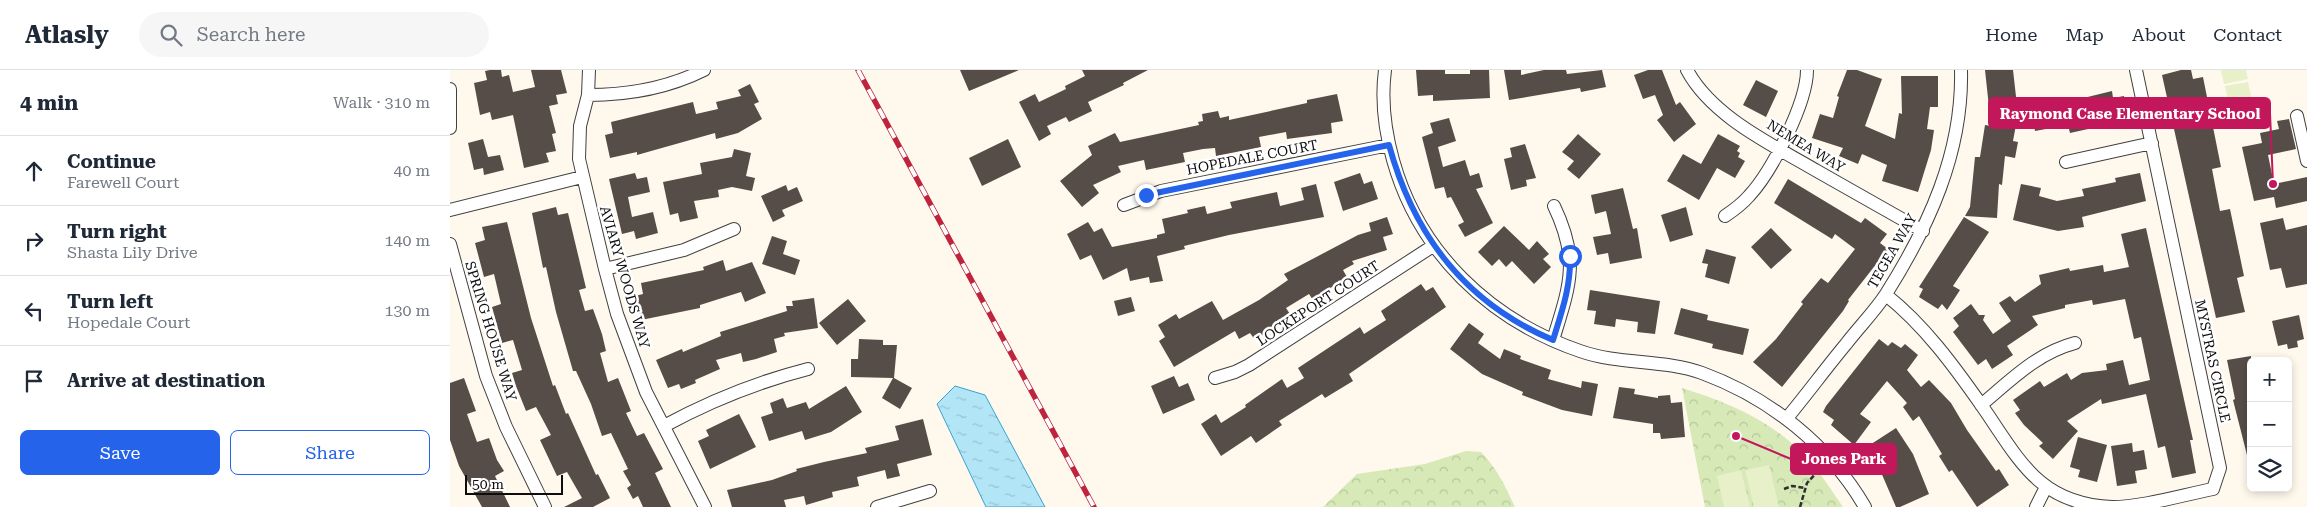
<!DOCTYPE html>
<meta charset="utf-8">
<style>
:root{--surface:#fff;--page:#f6f6f7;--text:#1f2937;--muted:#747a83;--line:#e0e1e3;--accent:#2563eb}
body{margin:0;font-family:"Roboto Serif",serif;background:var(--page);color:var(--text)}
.controls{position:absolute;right:15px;bottom:15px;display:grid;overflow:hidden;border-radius:8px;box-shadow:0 2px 8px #0003}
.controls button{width:45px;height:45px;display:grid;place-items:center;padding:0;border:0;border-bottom:1px solid var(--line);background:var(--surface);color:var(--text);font:25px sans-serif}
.scale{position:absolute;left:15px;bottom:12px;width:98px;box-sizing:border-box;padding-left:5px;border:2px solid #0d0d0d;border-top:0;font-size:14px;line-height:18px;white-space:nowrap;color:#0d0d0d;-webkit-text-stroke:4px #fff;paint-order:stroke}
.stop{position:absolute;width:15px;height:15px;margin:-11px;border:4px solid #2563eb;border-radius:50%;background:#fff}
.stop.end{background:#2563eb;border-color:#fff;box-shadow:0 1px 5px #0008}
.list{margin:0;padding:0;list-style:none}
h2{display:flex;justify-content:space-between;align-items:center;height:65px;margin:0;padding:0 20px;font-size:21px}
h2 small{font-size:16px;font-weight:400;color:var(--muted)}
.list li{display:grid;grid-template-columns:32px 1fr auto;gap:15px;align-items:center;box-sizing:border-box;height:70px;padding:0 20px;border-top:1px solid var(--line)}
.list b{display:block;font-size:19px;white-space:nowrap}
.list p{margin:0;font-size:16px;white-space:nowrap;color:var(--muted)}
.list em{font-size:16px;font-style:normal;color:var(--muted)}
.actions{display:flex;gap:10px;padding:15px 20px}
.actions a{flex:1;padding:11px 0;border:1px solid var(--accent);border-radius:8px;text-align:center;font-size:18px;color:var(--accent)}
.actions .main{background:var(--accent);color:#fff}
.icon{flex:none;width:28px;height:28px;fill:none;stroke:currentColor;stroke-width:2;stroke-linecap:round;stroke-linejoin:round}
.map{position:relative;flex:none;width:1857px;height:437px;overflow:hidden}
header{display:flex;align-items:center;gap:30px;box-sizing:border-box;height:70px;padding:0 25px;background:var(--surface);border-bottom:1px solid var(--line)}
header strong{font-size:24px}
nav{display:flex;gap:28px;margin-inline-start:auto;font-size:18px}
.search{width:350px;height:45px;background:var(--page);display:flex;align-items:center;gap:12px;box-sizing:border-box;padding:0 18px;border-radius:28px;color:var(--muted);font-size:19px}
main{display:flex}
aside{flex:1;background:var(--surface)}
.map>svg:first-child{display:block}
.park{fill:url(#park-crowns)}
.pitch{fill:#e7f0c9}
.water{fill:url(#water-ripples);stroke:#38a3ce}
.building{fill:#564d49}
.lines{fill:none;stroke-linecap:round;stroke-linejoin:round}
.minor-casing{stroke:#404040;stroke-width:14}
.path{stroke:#2f2f2f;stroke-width:2.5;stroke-dasharray:5 2.5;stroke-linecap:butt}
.minor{stroke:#fff;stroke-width:12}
.rail-casing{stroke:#be243d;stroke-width:5.5}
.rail{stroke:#fff;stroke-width:4;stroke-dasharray:11;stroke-linecap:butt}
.route{stroke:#2563eb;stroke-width:6}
.labels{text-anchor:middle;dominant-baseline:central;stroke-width:5;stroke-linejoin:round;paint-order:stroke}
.street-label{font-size:14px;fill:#0d0d0d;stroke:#fff}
.leader{fill:none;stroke:#c2185b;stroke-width:2}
.callout-dot{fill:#c2185b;stroke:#fff;stroke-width:2}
.callout{fill:#c2185b;stroke:#c2185b;stroke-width:2}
.callout-label{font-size:15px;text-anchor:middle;font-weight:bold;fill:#fff}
</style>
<header>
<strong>Atlasly</strong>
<div class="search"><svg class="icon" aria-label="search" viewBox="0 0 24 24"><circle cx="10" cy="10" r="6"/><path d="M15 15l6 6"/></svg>Search here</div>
<nav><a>Home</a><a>Map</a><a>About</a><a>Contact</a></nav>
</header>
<main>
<aside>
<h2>4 min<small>Walk · 310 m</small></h2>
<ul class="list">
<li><svg class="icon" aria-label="ahead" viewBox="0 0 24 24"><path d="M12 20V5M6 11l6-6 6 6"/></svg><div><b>Continue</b><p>Farewell Court</p></div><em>40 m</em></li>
<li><svg class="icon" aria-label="right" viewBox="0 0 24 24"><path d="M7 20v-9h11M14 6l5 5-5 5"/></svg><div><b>Turn right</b><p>Shasta Lily Drive</p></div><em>140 m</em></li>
<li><svg class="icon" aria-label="left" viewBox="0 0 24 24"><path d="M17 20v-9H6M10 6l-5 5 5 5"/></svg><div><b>Turn left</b><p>Hopedale Court</p></div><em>130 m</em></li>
<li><svg class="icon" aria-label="arrive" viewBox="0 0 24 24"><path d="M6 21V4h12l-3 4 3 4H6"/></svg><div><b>Arrive at destination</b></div></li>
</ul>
<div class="actions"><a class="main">Save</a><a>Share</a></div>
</aside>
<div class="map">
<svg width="1857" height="437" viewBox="0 0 1857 437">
<defs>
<pattern id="park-crowns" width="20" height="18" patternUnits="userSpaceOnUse" patternTransform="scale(1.25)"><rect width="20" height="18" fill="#d7e9b7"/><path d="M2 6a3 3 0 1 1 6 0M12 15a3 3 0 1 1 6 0" fill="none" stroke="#b7c79c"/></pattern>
<pattern id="water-ripples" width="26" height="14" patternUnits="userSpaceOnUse" patternTransform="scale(1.25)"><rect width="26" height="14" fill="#b2e5f6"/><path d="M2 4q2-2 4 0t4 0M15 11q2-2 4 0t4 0" fill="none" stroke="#98c3d2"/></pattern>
</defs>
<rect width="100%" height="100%" fill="#fff9ed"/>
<path class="park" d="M1232 318C1274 331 1316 348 1348 379 1366 395 1379 417 1393 437H1255Z
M1016 381 1031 382C1047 398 1055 416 1065 437H873L907 404 975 394Z"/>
<path class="pitch" d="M1771 0H1796L1798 9 1774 14Z
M1798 12 1806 49 1783 55 1775 16Z
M1319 395 1329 437H1304L1295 400Z
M1291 400 1300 437H1274L1267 406Z"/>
<path class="water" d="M505 316 535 325 595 437H536L487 334Z"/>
<path class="building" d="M40 0H51L52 7 59 5 63 22 85 17 81 0H111L117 23 106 25 108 34 99 36 106 63 102 64 106 81 96 83 99 92 74 98 63 45 42 50 40 42 30 45 24 13 37 10 35 1Z
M510 0H569L519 21Z
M632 0H698L673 13 674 15 638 32 642 41 619 52 616 47 597 56 601 64 589 71 569 32 585 24 589 32 616 19 615 16 635 6Z
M966 0H995V4H1020V0H1039L1040 28 983 31V25L968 26Z
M1054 0H1071V5L1094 0H1116L1117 4 1152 0 1156 17 1131 22 1130 18 1059 30Z
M1198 0H1212L1226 35 1230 32 1246 54 1224 72 1207 50 1213 45 1205 25 1193 29 1184 5Z
M1397 0H1407L1432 9 1415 56 1445 69 1449 43 1452 44 1451 6H1488V37H1480L1477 59 1484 60 1481 80 1468 122 1432 111 1437 95 1412 84 1408 94 1389 86 1393 78 1362 68 1370 44 1383 48 1389 27 1387 26Z
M1535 0H1563L1568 44 1563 71 1568 72 1565 88 1555 86 1552 115 1549 114 1547 148 1515 146 1520 137 1525 87H1530L1535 55 1541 56Z
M1731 0H1741L1743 9 1753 7 1771 97 1762 99 1770 141 1780 139 1794 206 1787 208 1795 242 1766 248 1712 5Z
M1306 10 1328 21 1316 47 1293 35Z
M300 14 309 32 304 34 312 49 288 63 266 69 265 63 187 85V82L160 88 155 65 163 63 161 52 243 32 246 44 268 39 266 32 291 26 288 20Z
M1662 21 1663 28 1674 26 1679 50 1620 63 1618 55 1585 61 1580 36 1608 31 1609 34Z
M887 24 893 51 881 53 882 63 837 69 836 62 809 67 811 77 766 86 765 78 753 79 733 83 735 92 696 100 694 90 668 96 671 102 643 115 649 123 632 137 610 111 642 85 638 76 665 63 670 72 749 55 748 52 753 51 752 44 768 41 770 48 779 46V50L857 33V30Z
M999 48 1006 71 988 77 993 97 1015 90 1020 106 1029 103 1033 117 1026 119 1043 153 1015 167 1008 155 1014 152 1001 127 997 128 994 117 985 119 972 67 983 63 980 53Z
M1839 49 1846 79 1818 85 1824 114 1857 107V131L1826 138 1824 127 1804 131 1792 77 1812 73 1810 63 1829 59 1827 51Z
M1128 64 1151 84 1129 109 1117 99 1124 91 1112 82Z
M1268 64 1290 76 1287 81 1290 83 1288 87 1295 91 1285 108 1267 98 1249 130 1217 111 1233 84 1251 94Z
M33 69 38 87 50 85 54 100 34 105 33 98 24 100 18 73Z
M558 69 571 97 532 116 519 88Z
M1075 74 1086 108 1076 110 1077 116 1061 120 1054 89 1062 87 1060 78Z
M284 79 301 83 296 106 305 108 302 121 282 117 268 120 269 127 244 131 248 148 230 152 228 143 220 145 213 112 252 104 250 93 282 87Z
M185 103 187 109 197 107 200 122 178 127 182 147 203 142 208 163 186 169 184 161 172 164 159 109Z
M910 103 914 114 922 111 928 129 893 141 884 112Z
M1690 103 1696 131 1632 147 1634 157 1608 161 1563 150 1571 114 1591 118 1589 126 1607 131 1634 126 1632 119 1666 112 1665 108Z
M1338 109 1411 153 1415 148 1437 164 1430 173 1438 179 1398 230 1399 231 1393 241 1332 317 1303 292 1326 269 1353 234 1351 232 1371 208 1378 213 1405 179 1385 164 1382 169 1324 133Z
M866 114 874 147 779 165 734 176 735 179 707 186 713 211 700 213 699 207 680 211 677 198 653 210 641 185 630 190 617 164 638 152 644 162 652 158 662 177 707 168V165L715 163 712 149 738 143 737 140 755 136 757 144 782 138 780 132 827 122 830 136 854 130 851 118Z
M336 115 338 121 347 117 353 131 332 140 335 146 323 152 311 126Z
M1173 118 1183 159 1187 158 1192 188 1160 194 1158 183 1147 185 1143 167 1161 164 1156 141 1145 144 1141 125Z
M106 137 108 145 118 143 136 218 129 220 135 241 143 239 152 264 156 281 150 283 158 312 168 308 181 341 176 343 187 366 194 363 213 399 205 403 221 437H193L188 426 183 429 177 418 181 415 173 401 178 399 161 363 152 366 141 334 126 301H123L106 242 96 197 93 198 82 143Z
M1236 137 1243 165 1220 172 1211 145Z
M937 147 943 164 933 167 937 180 902 191 904 194 893 200 898 209 878 219 879 221 863 230 859 224 836 238 842 247 805 270 800 263 789 269 785 261 724 297 709 271 715 267 708 255 726 244 729 249 762 231 773 250 809 230 838 210 834 204 908 165 921 161 919 153Z
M1514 147 1539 162 1503 216 1510 220 1497 240 1492 234 1488 239 1469 227 1473 219 1469 217Z
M1833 148 1836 160 1857 155V214L1836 218 1831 198 1820 200 1810 153Z
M57 152 81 248 103 316 105 315 116 344 118 343 146 405 148 404 160 428 143 437H114L132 428 117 402 107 406 90 370 101 365 86 337 76 341 66 316 62 303 72 300 63 270 52 273 42 237 51 234 44 204 34 207 25 173 35 170 32 157Z
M1054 156 1079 180 1087 171 1099 184 1093 189 1101 197 1084 214 1062 191 1056 197 1049 189 1042 196 1028 182Z
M1321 158 1342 180 1321 199 1301 177Z
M1696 158 1743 370H1740L1746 403 1722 408 1715 376 1708 378 1696 324 1652 334 1651 329 1617 351 1628 361 1603 389 1589 376 1593 373 1574 355 1565 343 1570 340 1563 330 1590 311 1594 317 1617 303 1621 310 1632 303 1657 300 1656 294 1673 290 1679 315 1700 310 1691 267 1684 269 1675 229 1643 235 1642 230 1615 235V238L1582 246 1588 255 1557 276 1563 285 1542 299 1536 289 1528 295 1503 262 1509 256 1503 248 1521 234 1529 245H1535L1533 250 1543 264 1561 251 1549 233 1560 226 1565 232 1591 214 1589 205 1619 198 1620 201 1653 195 1654 202 1679 197 1671 164Z
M322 166 337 171 333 184 350 190 345 205 312 194Z
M1256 179 1286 187 1279 214 1255 207 1258 194 1252 193Z
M273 190 276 201 302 192 316 223 295 232 291 222 250 235V238L191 250 185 226 193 224 191 213 254 200 253 197Z
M971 214 976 221 983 217 996 237 899 304 903 311 875 328 872 324 829 351 832 355 806 373 801 366 771 386 751 354 766 344 771 353 796 337 795 335 832 309 837 318 854 308 848 298 910 257 914 264 936 250 931 241Z
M1140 220 1210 231 1205 264 1187 262 1188 252 1166 249 1165 257 1144 254 1146 241 1137 240Z
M681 227 685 241 668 246 664 231Z
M364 228 368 258 334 263 335 266 324 269 327 282 306 289 293 292 291 283 266 290 270 299 245 310 246 313 231 319 229 314 218 318 206 290 232 279 233 282 271 266 270 262 337 241 336 236H343L342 231Z
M398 229 416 251 387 275 369 253Z
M1231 238 1258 245 1257 250 1299 259 1293 285 1262 278 1263 274 1224 264Z
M1849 245 1854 269 1847 271 1848 277 1838 279 1837 274 1828 276 1822 251Z
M1019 253 1034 264 1028 273 1050 289 1054 279 1071 286 1070 289 1101 300 1098 309 1131 318 1132 311 1148 314 1142 346 1112 340 1072 325 1073 322 1032 304 1000 279Z
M409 269 433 270V275H447L444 308 462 318 450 339 432 328 443 308 401 307V289H408Z
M1429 269 1438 276 1442 272 1451 278 1455 274 1468 285 1457 300 1471 317 1479 310 1501 333 1517 360 1546 401 1549 399 1559 415 1527 437 1502 400 1499 402 1489 386 1492 384 1469 346 1463 351 1453 337 1457 333 1437 311 1410 344 1421 352 1404 375 1381 355 1384 350 1373 342 1376 336Z
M1801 286V384L1797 385 1783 330 1785 329 1777 290Z
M724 306 729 317 738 313 745 330 713 344 701 316Z
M14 308 26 341 17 344 27 372 39 368 47 390 54 401 45 406 60 437H32L9 396 0 370V313Z
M396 316 412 342 381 362 355 370 352 361 319 371 311 347 323 343 320 333 333 328 337 338 356 332 359 339Z
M1169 317 1185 319 1184 324 1208 328V326L1220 325 1221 333 1232 332 1235 367 1211 369 1210 363H1203V354L1163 348Z
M289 344 306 377 260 399 248 371 259 366 256 360Z
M473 349 482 385 447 394 450 406 437 409 435 400 407 407 409 416 382 422 383 427 356 435 354 426 334 430 336 437H282L277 420 322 410 347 401 346 399 374 392 417 383 415 378 449 370 445 356Z
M1446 358 1463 384 1479 424 1450 437H1446L1427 393 1422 396 1412 380Z
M1628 367 1657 375 1647 412 1628 407 1630 400 1620 397Z
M1682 373 1683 382 1694 380 1697 399 1685 401 1687 413 1667 416 1661 376Z"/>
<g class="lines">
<defs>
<path id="minor" d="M139 0 138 25 130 56 129 89 155 199 167 244 196 322 255 437
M935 0C931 30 935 61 943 90 969 183 1040 250 1130 281 1169 295 1213 289 1252 303 1320 328 1379 375 1415 437
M1237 0C1262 47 1323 75 1367 101 1403 121 1438 141 1473 161
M0 19V58
M138 25C177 25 218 18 254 0
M1847 46 1857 91
M1616 92 1702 73
M674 135 711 121 939 75
M0 140 132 107
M1275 146C1284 140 1292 134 1299 126 1322 101 1357 33 1357 0
M0 174 36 306 56 357 95 437
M155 199 234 180 284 159
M1436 225C1474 255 1504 296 1532 336 1569 389 1588 434 1662 437 1693 437 1732 425 1763 419L1770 398 1686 0
M1103 270C1120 215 1130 190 1104 136
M765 308 785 302 799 295 983 176
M1531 335C1561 310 1587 283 1625 273
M1337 348C1357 324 1376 298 1396 274 1409 257 1425 241 1436 224 1479 156 1513 82 1511 0
M214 356C260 331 307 312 358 299
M427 437 480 421
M1586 437 1596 417"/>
</defs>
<use href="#minor" class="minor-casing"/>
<path class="path" d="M1334 419 1342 416 1355 418
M1350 437 1357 413 1369 400"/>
<use href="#minor" class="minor"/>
<defs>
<path id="rail" d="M408 0 644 437"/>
</defs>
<use href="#rail" class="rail-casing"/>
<use href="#rail" class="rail"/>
</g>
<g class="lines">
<path class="route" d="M696 125 939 75C964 166 1015 233 1103 270 1112 241 1121 216 1120 186"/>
</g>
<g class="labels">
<g class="street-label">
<text transform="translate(1356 76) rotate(31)">NEMEA WAY</text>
<text transform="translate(802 87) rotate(-11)">HOPEDALE COURT</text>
<text transform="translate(1442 181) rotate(-60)">TEGEA WAY</text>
<text transform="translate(175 207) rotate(74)">AVIARY WOODS WAY</text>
<text transform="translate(868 233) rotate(-33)">LOCKEPORT COURT</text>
<text transform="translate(41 261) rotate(73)">SPRING HOUSE WAY</text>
<text transform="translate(1763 291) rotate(78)">MYSTRAS CIRCLE</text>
</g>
</g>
<path class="leader" d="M1823 114L1820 43M1286 366L1341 389"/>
<g class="callout-dot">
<circle cx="1823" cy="114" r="5"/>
<circle cx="1286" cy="366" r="5"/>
</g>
<g class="callout">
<rect x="1539" y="28" width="281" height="30" rx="5"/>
<rect x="1341" y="374" width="105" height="30" rx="5"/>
</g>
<g class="callout-label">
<text x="1680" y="49">Raymond Case Elementary School</text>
<text x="1394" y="394">Jones Park</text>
</g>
</svg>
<div class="controls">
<button>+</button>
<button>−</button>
<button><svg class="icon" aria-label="layers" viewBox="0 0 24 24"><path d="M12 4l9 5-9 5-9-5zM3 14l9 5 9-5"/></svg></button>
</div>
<div class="scale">50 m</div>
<div class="stop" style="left:1120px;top:186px"></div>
<div class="stop end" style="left:696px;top:125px"></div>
</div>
</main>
